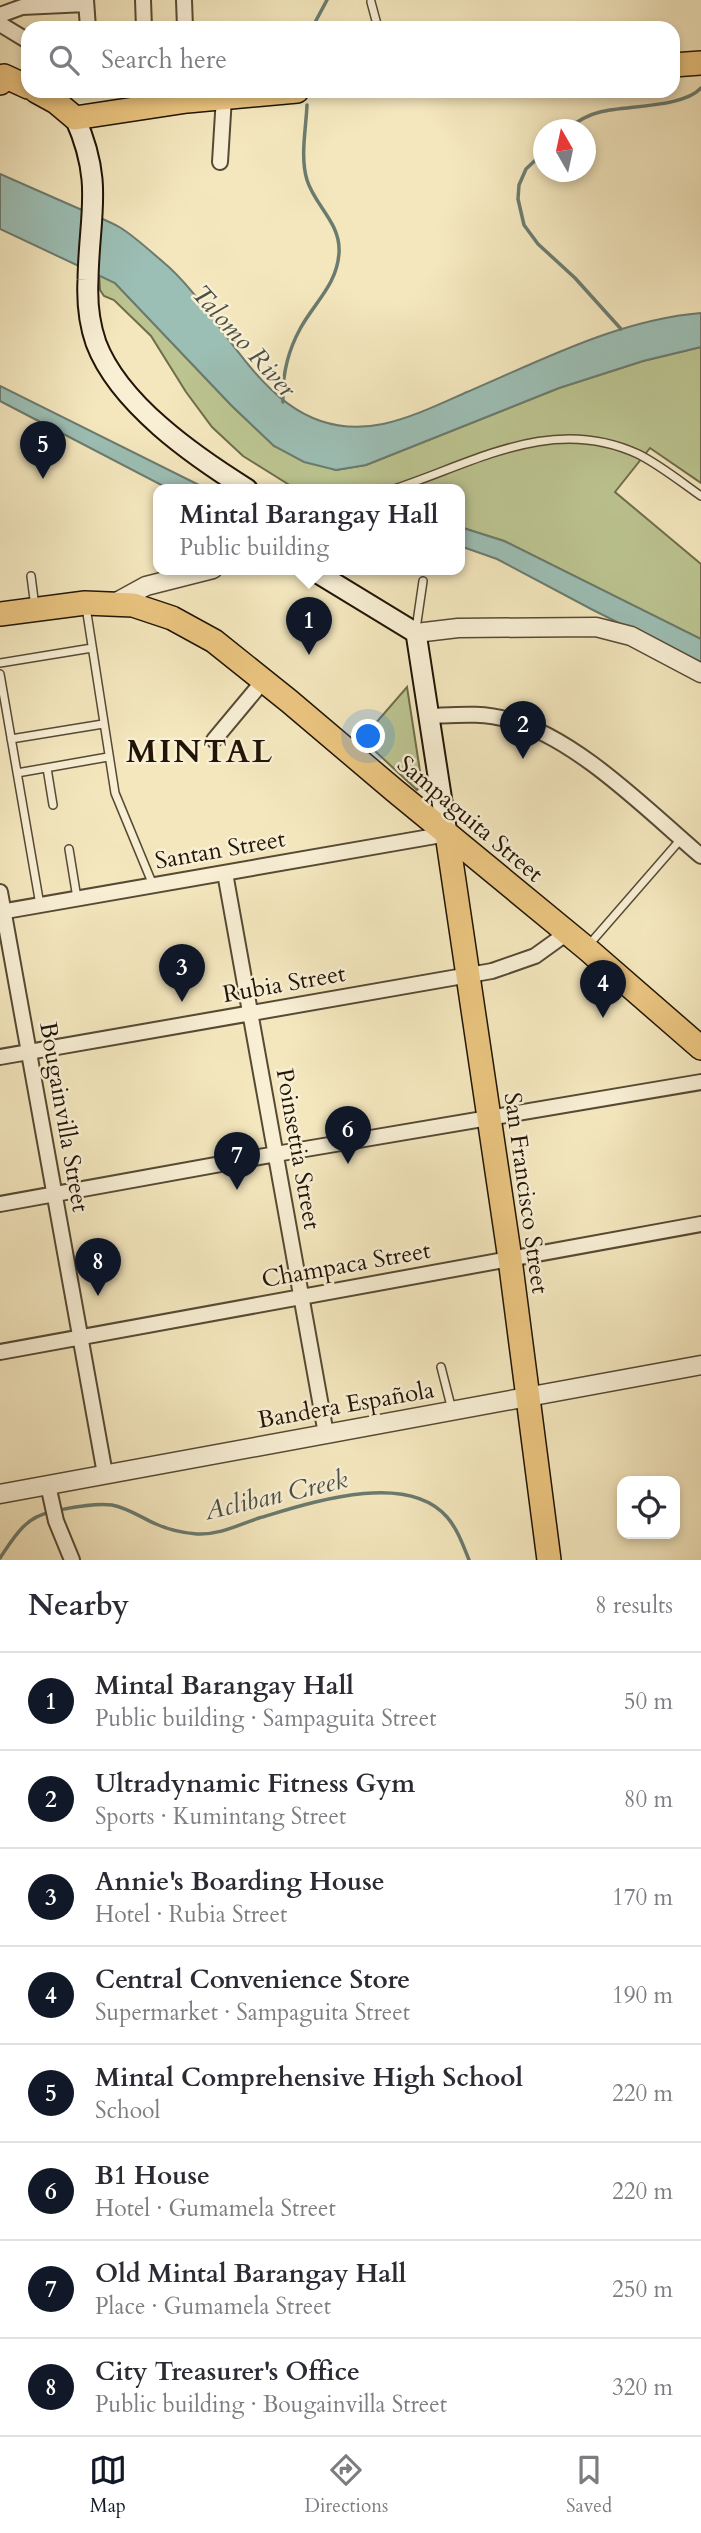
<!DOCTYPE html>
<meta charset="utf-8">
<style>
:root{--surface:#fff;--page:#f7f7f7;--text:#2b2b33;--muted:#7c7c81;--line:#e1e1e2;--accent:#111827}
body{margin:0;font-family:Cardo,serif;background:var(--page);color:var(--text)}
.controls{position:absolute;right:21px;bottom:21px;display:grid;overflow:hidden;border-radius:14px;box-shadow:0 4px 10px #0003}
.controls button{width:63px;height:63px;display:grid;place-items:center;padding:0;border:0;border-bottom:2px solid var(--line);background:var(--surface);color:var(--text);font:35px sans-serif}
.compass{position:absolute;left:533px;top:119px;width:63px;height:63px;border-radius:50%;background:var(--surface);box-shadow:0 4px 10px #0003;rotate:351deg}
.you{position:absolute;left:369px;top:737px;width:24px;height:24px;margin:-18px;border:5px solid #fff;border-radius:50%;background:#1a73e8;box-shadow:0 0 0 10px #1a73e833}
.badge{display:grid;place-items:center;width:46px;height:46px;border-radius:50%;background:var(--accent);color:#fff;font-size:23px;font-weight:700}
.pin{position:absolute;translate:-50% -58px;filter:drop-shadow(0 2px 4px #0008)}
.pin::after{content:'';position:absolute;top:37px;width:24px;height:21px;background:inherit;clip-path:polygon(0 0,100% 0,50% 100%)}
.popup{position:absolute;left:153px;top:484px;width:312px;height:91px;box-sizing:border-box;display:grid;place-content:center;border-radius:14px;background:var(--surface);filter:drop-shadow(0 2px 5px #0005);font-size:23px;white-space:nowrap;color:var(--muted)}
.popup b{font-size:26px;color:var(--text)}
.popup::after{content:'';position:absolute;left:50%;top:100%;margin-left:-14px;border:14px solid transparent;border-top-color:var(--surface)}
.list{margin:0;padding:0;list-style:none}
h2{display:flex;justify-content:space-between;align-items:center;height:91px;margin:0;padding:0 28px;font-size:30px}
h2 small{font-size:23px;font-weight:400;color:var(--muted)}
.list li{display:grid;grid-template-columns:46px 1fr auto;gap:21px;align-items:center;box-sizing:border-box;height:98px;padding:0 28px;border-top:2px solid var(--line)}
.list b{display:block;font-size:26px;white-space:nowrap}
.list p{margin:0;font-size:23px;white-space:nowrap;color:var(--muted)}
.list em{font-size:23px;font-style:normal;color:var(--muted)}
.icon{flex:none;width:38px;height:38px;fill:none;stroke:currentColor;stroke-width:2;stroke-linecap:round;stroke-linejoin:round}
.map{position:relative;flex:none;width:701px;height:1560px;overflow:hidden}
.search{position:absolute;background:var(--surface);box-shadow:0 4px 10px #0003;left:21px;right:21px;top:21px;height:77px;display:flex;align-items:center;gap:18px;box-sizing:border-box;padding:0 24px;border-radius:21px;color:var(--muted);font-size:26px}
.sheet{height:875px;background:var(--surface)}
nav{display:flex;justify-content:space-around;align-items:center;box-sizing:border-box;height:98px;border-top:2px solid var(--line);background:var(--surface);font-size:19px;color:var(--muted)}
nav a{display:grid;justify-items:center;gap:4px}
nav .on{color:var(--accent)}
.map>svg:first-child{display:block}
.green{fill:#bcc591;stroke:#6e6d4c;stroke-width:2}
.water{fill:#9cbfb5;stroke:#6b7b6f;stroke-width:2}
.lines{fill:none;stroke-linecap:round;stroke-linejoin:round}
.stream{stroke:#6b7b6f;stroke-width:3.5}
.service-casing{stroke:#564a34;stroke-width:10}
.minor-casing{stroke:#564a34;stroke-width:18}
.tertiary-casing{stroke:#564a34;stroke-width:21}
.secondary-casing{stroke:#211506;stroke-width:23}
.primary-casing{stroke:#211506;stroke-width:26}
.trunk-casing{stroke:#211506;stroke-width:26}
.service{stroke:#f8efd5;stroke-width:7}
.minor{stroke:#f8efd5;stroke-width:14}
.tertiary{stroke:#f8efd5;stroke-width:18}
.secondary{stroke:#f8efd5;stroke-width:19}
.primary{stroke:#eac47f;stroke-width:23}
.trunk{stroke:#eac47f;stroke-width:23}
.labels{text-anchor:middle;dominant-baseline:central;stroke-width:5;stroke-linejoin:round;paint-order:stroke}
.street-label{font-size:24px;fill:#211506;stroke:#f8efd5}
.water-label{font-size:26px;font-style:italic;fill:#4c5043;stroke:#f8efd5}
.district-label{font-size:32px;font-weight:bold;letter-spacing:2px;fill:#211506;stroke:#f8efd5}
</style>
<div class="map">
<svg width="701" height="1560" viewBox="0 0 701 1560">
<rect width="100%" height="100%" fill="#f4e7be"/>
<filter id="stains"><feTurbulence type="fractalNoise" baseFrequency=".00286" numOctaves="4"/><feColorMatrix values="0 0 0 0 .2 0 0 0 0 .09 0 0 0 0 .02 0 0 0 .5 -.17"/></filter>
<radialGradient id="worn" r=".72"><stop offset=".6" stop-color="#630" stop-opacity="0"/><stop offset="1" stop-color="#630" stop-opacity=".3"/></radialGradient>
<path class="green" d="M99 274 115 283 231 405 274 446 336 470 366 465 559 388 643 361 701 347V483L650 448 615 492 701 564V639L504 541 460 527V489H296L243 456 212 427 186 392 151 336 114 300 104 296 100 290Z
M407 687 422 784 417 790 362 739Z"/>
<path class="water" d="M0 174C27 186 55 198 82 210 95 216 109 221 121 228 135 237 149 250 162 261 231 318 268 448 383 424 411 418 440 404 467 392 542 360 618 320 701 313V347L643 361 559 388 366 465 336 470 304 462 274 446 231 405 115 283 0 229Z
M0 386 207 489H169L0 401Z
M460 527 504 541 701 639V664L593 610 497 559 460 546Z"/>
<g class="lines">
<path class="stream" d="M312 28 327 0
M566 130C576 122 587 115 600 112 625 105 684 108 701 88
M544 152 526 169 519 185 518 199 524 225 538 244 575 278 621 329
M283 402C282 377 288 351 300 329 314 303 337 285 339 253 341 223 315 206 307 180 300 157 306 129 307 105
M59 1510C75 1507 95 1503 112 1505 128 1508 142 1518 156 1524 169 1530 183 1533 197 1534 220 1535 238 1525 259 1518 310 1503 406 1470 447 1517 458 1530 463 1545 469 1560
M0 1558C14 1537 25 1517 51 1512"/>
<defs>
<path id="service" d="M371 2 378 28
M394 489C474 463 552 414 638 454 660 465 681 482 701 496
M31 576 35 607
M86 607 115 793 153 885
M416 629 423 581
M0 663 92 648
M0 674 40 905
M11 739 103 724
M47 768 53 805
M17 773 108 757
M69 849 77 898
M587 947 681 839
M441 1367 452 1410"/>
<path id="minor" d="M86 0 88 28
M143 0 144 28
M184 0 185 28
M0 15 22 7 86 4
M0 24 28 41
M220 162 224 97
M429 716C456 715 483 712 509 720 577 738 648 811 701 856
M214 740 264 680
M225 873 326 1434
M0 892 105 1474
M0 912 447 834
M0 1057 492 971 535 956 567 933
M0 1204 276 1154 701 1082
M0 1352 701 1224
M48 1485 56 1521 72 1560"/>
<path id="tertiary" d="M115 603 146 586 213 569
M416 633 458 628 596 627 631 636 701 673
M0 1494 701 1365"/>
<path id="secondary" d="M75 118C104 183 89 214 88 280 87 300 89 323 96 343 119 404 194 456 247 489
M311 569 416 633 447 834"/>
<path id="primary" d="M673 65 701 63
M0 83 4 76 28 87
M36 91 56 102 75 118 187 101 297 91
M447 834 510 1259 549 1560"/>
<path id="trunk" d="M0 614 85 603 133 605 172 618 214 641 289 701 394 790 586 948 701 1048"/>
</defs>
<use href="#service" class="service-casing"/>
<use href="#minor" class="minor-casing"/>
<use href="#tertiary" class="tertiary-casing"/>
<use href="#secondary" class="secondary-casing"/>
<use href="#primary" class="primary-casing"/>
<use href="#trunk" class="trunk-casing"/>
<use href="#service" class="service"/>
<use href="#minor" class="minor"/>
<use href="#tertiary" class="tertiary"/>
<use href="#secondary" class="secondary"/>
<use href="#primary" class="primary"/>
<use href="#trunk" class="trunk"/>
</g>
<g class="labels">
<g class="street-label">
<text transform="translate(470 819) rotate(40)">Sampaguita Street</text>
<text transform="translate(220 850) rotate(-10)">Santan Street</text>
<text transform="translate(284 984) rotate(-10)">Rubia Street</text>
<text transform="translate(64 1117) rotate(80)">Bougainvilla Street</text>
<text transform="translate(298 1149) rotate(80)">Poinsettia Street</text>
<text transform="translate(526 1193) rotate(82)">San Francisco Street</text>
<text transform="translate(346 1265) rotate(-10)">Champaca Street</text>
<text transform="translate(346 1405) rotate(-10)">Bandera Española</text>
</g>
<g class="water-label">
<text transform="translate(244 341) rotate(48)">Talomo River</text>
<text transform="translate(276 1495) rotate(-13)">Acliban Creek</text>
</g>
<g class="district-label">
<text x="200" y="752">MINTAL</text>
</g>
</g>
<rect width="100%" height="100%" filter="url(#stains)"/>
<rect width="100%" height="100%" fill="url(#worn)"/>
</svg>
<div class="controls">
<button><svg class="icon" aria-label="locate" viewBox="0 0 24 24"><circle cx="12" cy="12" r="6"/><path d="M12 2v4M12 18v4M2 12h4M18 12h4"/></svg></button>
</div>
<svg class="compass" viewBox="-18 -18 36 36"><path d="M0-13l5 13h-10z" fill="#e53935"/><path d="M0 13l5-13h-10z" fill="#7c7c81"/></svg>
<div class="you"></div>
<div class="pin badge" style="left:309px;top:655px">1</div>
<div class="popup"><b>Mintal Barangay Hall</b>Public building</div>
<div class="pin badge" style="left:523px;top:759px">2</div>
<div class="pin badge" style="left:182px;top:1002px">3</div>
<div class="pin badge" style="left:603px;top:1018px">4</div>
<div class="pin badge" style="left:43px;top:479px">5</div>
<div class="pin badge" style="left:348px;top:1164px">6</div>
<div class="pin badge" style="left:237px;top:1190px">7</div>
<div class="pin badge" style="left:98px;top:1296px">8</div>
<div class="search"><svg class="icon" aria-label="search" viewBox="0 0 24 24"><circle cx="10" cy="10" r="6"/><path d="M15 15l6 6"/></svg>Search here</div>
</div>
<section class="sheet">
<h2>Nearby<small>8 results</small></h2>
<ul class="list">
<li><span class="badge">1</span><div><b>Mintal Barangay Hall</b><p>Public building · Sampaguita Street</p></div><em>50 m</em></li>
<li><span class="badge">2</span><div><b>Ultradynamic Fitness Gym</b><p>Sports · Kumintang Street</p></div><em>80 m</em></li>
<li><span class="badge">3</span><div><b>Annie's Boarding House</b><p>Hotel · Rubia Street</p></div><em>170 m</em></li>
<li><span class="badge">4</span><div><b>Central Convenience Store</b><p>Supermarket · Sampaguita Street</p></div><em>190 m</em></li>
<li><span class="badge">5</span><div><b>Mintal Comprehensive High School</b><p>School</p></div><em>220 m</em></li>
<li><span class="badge">6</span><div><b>B1 House</b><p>Hotel · Gumamela Street</p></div><em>220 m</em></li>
<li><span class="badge">7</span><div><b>Old Mintal Barangay Hall</b><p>Place · Gumamela Street</p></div><em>250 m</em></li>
<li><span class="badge">8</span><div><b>City Treasurer's Office</b><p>Public building · Bougainvilla Street</p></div><em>320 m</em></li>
</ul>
</section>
<nav>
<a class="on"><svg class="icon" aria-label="map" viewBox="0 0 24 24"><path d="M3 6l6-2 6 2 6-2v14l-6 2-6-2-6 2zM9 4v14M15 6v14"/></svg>Map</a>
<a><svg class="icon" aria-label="directions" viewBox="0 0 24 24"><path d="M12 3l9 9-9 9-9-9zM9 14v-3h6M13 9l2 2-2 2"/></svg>Directions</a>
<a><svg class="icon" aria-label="saved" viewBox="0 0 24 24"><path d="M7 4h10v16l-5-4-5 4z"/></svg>Saved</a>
</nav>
